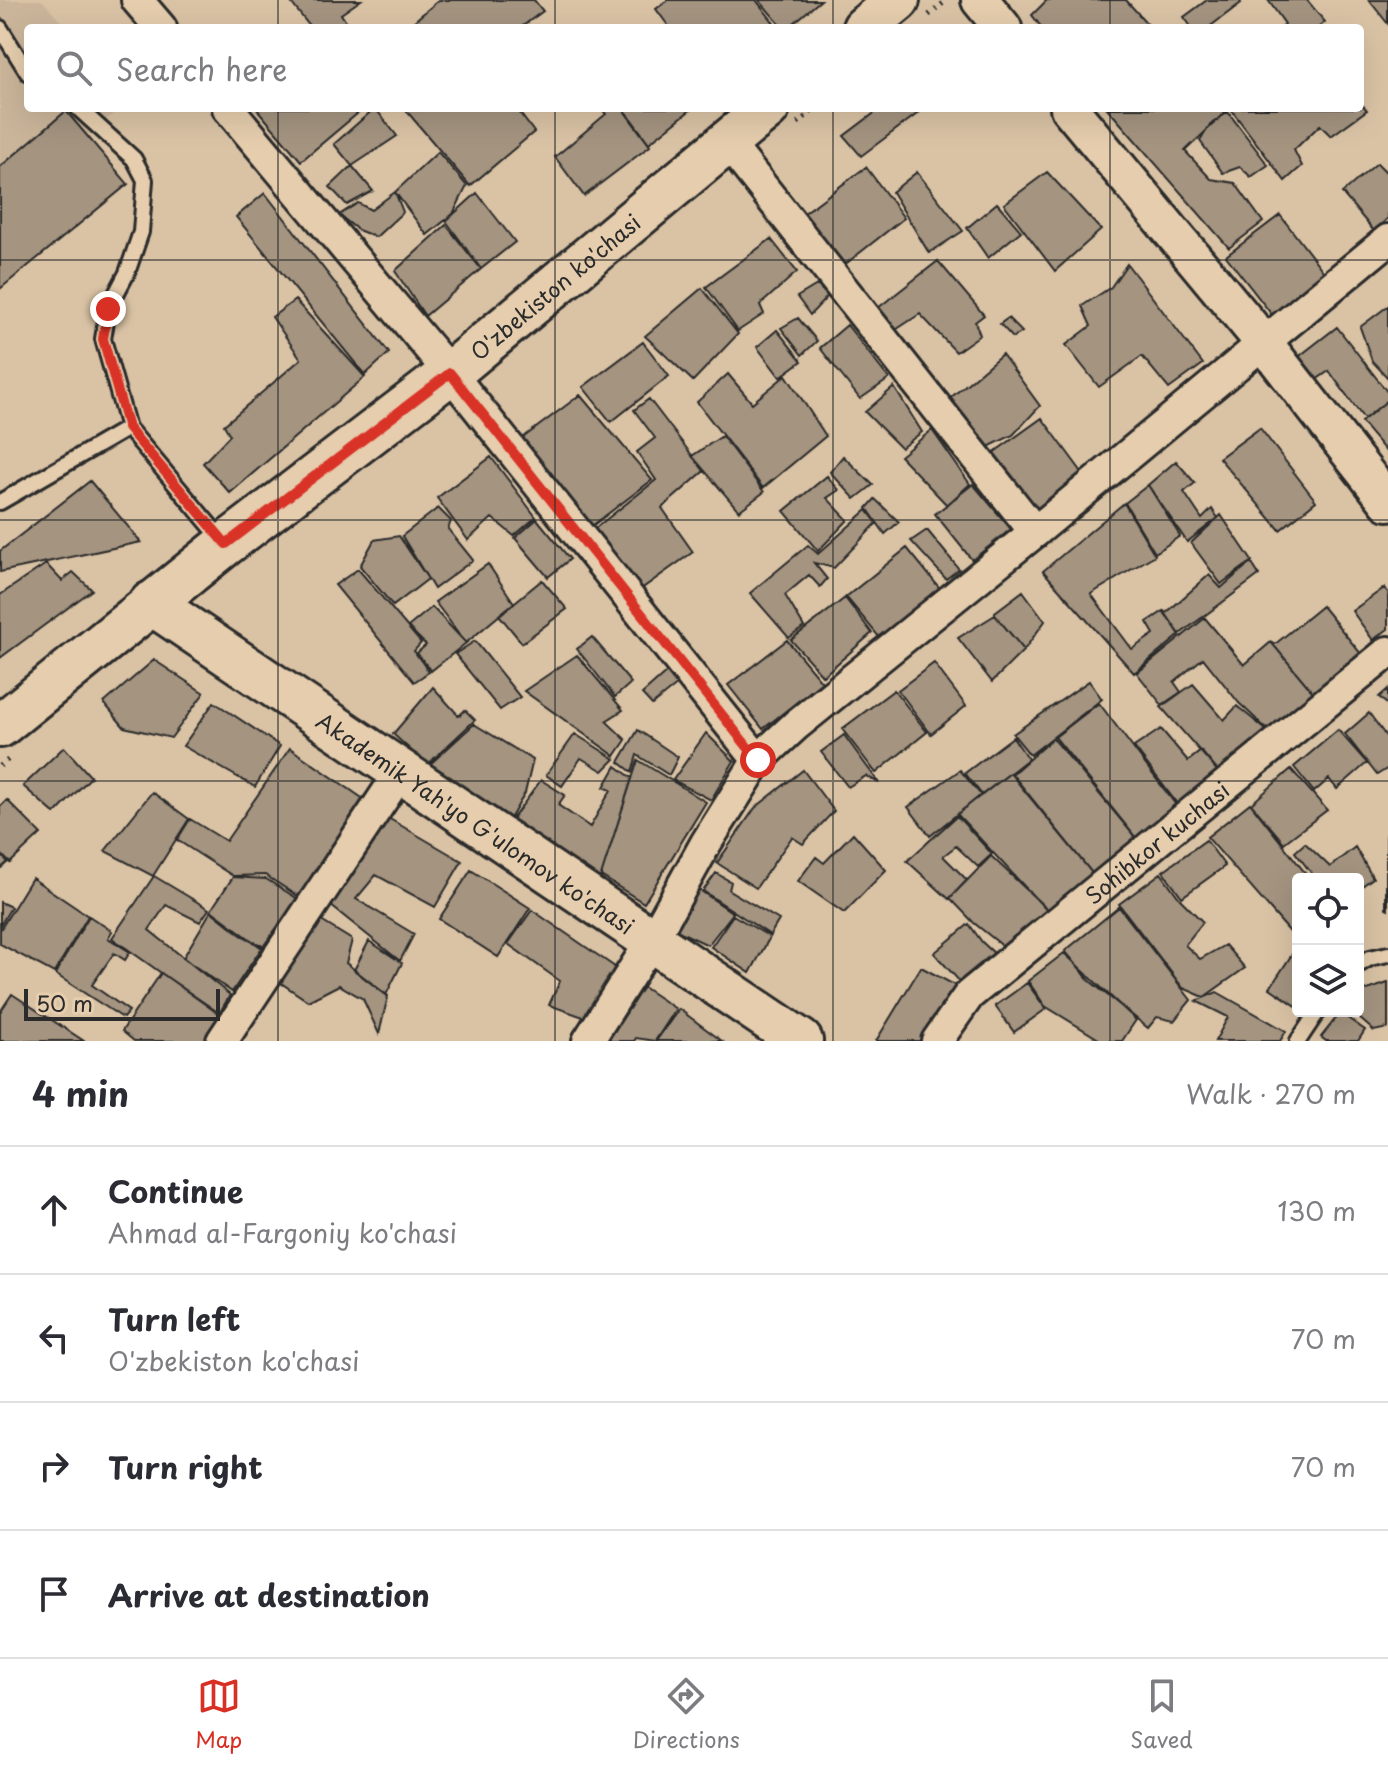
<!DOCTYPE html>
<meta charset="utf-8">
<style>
:root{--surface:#fff;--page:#f7f7f7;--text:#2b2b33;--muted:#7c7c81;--line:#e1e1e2;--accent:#d93025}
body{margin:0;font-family:"Playpen Sans",sans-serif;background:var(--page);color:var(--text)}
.controls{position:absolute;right:24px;bottom:24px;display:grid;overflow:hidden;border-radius:8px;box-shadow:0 8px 32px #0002}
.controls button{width:72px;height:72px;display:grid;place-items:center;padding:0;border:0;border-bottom:2px solid var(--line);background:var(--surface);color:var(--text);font:40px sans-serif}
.scale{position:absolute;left:24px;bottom:20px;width:196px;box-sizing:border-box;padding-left:8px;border:4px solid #2b2b2b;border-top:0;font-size:22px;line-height:28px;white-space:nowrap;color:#2b2b2b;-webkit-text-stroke:6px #e5cdad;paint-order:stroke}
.stop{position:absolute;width:24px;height:24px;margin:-18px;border:6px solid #d93025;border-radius:50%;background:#fff}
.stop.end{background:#d93025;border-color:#fff;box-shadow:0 2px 8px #0008}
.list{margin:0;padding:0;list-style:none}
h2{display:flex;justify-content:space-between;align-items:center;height:104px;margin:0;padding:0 32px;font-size:34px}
h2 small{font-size:26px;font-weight:400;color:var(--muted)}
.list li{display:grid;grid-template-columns:52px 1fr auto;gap:24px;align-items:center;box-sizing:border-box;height:128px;padding:0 32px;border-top:2px solid var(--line)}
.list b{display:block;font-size:30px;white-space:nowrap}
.list p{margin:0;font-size:26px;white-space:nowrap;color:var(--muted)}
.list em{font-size:26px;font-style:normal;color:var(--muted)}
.icon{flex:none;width:44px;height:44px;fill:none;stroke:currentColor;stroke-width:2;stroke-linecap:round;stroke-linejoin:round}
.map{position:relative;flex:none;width:1388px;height:1041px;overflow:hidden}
.search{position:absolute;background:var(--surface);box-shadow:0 8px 32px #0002;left:24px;right:24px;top:24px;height:88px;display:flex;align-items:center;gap:20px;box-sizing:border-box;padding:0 28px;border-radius:8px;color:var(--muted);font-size:30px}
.sheet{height:616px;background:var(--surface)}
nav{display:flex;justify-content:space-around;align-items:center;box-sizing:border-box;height:112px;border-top:2px solid var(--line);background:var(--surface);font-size:22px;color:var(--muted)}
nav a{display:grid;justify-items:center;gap:4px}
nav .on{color:var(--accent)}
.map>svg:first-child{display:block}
.built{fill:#cab59a}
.building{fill:#a49480;stroke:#2b2b2b;stroke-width:2}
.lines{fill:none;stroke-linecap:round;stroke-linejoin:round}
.service-casing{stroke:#2b2b2b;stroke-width:20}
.minor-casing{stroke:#2b2b2b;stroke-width:36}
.tertiary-casing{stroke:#2b2b2b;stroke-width:42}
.secondary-casing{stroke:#2b2b2b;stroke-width:48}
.path{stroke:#2b2b2b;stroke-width:5;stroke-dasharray:2 6;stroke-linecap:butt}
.service{stroke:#e5cdad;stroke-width:14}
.minor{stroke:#e5cdad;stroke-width:30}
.tertiary{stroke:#e5cdad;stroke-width:36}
.secondary{stroke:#e5cdad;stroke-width:42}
.route{stroke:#d93025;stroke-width:10}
.grid{fill:none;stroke:#2b2b2b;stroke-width:2;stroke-opacity:0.55}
.labels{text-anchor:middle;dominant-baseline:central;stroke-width:6;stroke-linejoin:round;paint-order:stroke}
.street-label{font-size:22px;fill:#2b2b2b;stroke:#e5cdad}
</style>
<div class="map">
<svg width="1388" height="1041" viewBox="0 0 1388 1041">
<rect width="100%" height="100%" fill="#dac3a5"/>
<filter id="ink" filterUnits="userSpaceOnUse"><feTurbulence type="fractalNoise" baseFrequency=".0125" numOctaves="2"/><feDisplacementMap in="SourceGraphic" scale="16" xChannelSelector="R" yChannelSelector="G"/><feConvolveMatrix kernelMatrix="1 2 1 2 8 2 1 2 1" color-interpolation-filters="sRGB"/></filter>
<g filter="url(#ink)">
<path class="built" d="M0 0H42L66 28H28V108H120L0 211Z"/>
<path class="building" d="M289 0H361L341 14 350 28H311Z
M439 0H534L543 11 520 28H406Z
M668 0H756L778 28H670L656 9Z
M759 0H821L788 28H783Z
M1047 0H1126L1151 28H1042L1032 15Z
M1207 0H1239L1241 3 1208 28H1192L1184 17Z
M1268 0H1307L1325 22 1318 28H1281L1285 24Z
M1369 0H1388V24Z
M1360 102 1367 110 1331 136 1320 125 1294 150 1302 166 1285 181 1230 108H1360Z
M256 108H364L301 161Z
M375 108 397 136 352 166 334 144Z
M404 108H516L534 132 470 186Z
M601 108H622L650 146 584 196 555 157 606 114Z
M623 108H693L649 143Z
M881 108H925L861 156 844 136Z
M1107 108H1226L1228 110 1185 151 1211 179 1235 183 1263 222 1229 248Z
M66 111 128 184 0 289V167Z
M1228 112 1268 165 1251 177 1240 167 1223 173 1200 141 1210 125Z
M438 152 467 186 453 214 427 235 395 192Z
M1377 163 1388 174V218L1374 231 1342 193Z
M352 166 373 191 347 205 330 187Z
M866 167 904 218 843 266 803 214Z
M917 172 963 231 929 253 892 192Z
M1047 172 1101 230 1055 271 1004 204Z
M395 192 403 212 376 237 358 230 339 215 358 203 371 210Z
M265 193 389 353 365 375 236 217Z
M477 193 515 242 481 269 446 221Z
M997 203 1021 231 988 258 967 228Z
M1280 215 1333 284 1280 325 1226 256Z
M446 225 481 269 425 316 395 271Z
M771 239 797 272 760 305 764 314 738 331 706 287Z
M938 261 984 315 975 322 980 335 956 352 920 314 888 335 869 315Z
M1127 264 1203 364 1169 389 1142 356 1099 387 1066 345 1091 326 1082 306 1111 287Z
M817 285 828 296 810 315 797 297Z
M702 288 738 334 693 381 645 336Z
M295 300 365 377 230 493 203 463 230 435 224 425 301 359 272 317Z
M1388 306V378L1372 361 1360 327Z
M798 318 817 341 802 355 781 328Z
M1008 318 1022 332 1013 338 1000 324Z
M847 325 889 379 860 399 820 348Z
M1337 327 1388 393V400L1364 419 1329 371 1313 382 1297 358Z
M777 330 802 361 780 377 757 347Z
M643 342 669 376 611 422 583 387Z
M1002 354 1040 406 1013 435 984 449 948 400Z
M728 374 752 403 786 375 826 436 763 488 697 402Z
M894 387 922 432 901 448 865 412Z
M580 395 652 480 588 529 516 443Z
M649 399 704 471 662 508 693 552 637 592 593 530 656 480 637 452 655 438 634 410Z
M1388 400V454L1361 422Z
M1042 418 1087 479 1037 515 993 453Z
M1260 428 1316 501 1280 530 1219 458Z
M932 430 970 484 947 505 900 456Z
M722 436 764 492 739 511 692 456Z
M843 456 873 485 855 499 830 472Z
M491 457 536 517 514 536 492 518 468 540 437 498Z
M1176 461 1195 483 1184 492 1202 519 1212 509 1218 518 1187 542 1148 485Z
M827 476 839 490 827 498 848 520 818 551 784 511Z
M90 481 141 542 0 572V551Z
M973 484 1011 529 972 560 935 514Z
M1148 485 1180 536 1155 553 1125 503Z
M875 499 899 522 885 534 867 508Z
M1124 503 1155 555 1091 594 1132 649 1154 634 1147 622 1164 611 1180 635 1134 673 1043 571Z
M438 508 451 521 448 529 473 560 434 589 402 536Z
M867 510 877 523 834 568 814 563 827 579 820 587 809 575 785 595 804 627 789 638 750 593 808 545 818 554Z
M1221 515 1252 561 1221 584 1191 543Z
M537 519 570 559 548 577 515 538Z
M927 530 959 569 946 579 911 541Z
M399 536 428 579 393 606 360 566 374 540Z
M907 548 942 591 879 637 846 597Z
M1251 562 1259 575 1180 634 1165 614 1209 575 1221 588Z
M46 564 62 581 73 572 92 590 0 658V595Z
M488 564 514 603 466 643 435 602Z
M358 569 421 643 414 651 429 672 414 682 335 585Z
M542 580 567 609 522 643 499 615Z
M1384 588 1388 592V629L1373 640 1352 611Z
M1023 591 1045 621 1024 650 995 615V612Z
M845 598 872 633 823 676 791 640Z
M1322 606 1366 660 1317 697 1271 642 1274 645Z
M432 607 466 643 431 671 417 653 426 645 408 627Z
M995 615 1024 650 992 682 958 638Z
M1205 618 1244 665 1271 642 1317 697 1272 734 1239 703 1203 658 1174 682 1181 692 1162 705 1137 673Z
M592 637 631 683 615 697 577 649Z
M787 640 822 682 763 729 728 685Z
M475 641 520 697 500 710 455 654Z
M577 655 623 710 606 721 626 740 615 756 524 691Z
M154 660 204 693 171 738 124 727 104 703Z
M934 663 966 706 931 734 898 690Z
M667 672 678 684 652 705 642 694Z
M1089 681 1102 699 1030 755 1013 734Z
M1193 684 1224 720 1237 706 1271 734 1221 775 1161 707Z
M433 687 459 716 465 710 475 720 427 765 393 734Z
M1388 689V705L1379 697Z
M894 690 927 732 876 773 842 729Z
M214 702 280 746 255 787 183 746Z
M1099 703 1182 813 1140 843 1055 737Z
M1369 713 1388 739V768L1377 775 1345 734Z
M474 724 533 760 525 793 510 819 427 767Z
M1161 729 1188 761 1201 751 1222 776 1182 810 1134 747Z
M638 730 678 757 669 775 637 755 632 772 619 762Z
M1338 730 1367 763 1337 789 1329 779 1314 792 1294 767Z
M706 733 734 761 711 800 673 780Z
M575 734 615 759 603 771 581 758 562 786 546 775Z
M844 735 879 783 866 776 848 787 821 752Z
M1013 737 1028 759 982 795 965 773Z
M1053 738 1140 843 1096 878 1012 774Z
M64 747 91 777 55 814 23 786Z
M290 748 365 800 301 898 265 875 233 876 177 840 190 819 226 841Z
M638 760 706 802 644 903 601 876Z
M616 766 632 778 601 876 597 880 510 822 541 780 565 795 558 805 590 827 611 790 604 787Z
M1291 769 1327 810 1284 843 1251 804Z
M803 770 834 811 803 844 792 837 756 888 717 863 755 808Z
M960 770 981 795 930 836 908 807Z
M1010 773 1097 879 1051 915 957 814Z
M152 792 189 819 153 876 105 851Z
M7 800 41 834 10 863 0 853V807Z
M1250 803 1310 879H1298V937L1296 939 1207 837Z
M957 816 992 854 978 867 956 846 943 856 967 880 949 899 907 861Z
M388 818 462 861 435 907 376 875 356 899 414 934 400 961 330 905Z
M1386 832H1388V909L1386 908Z
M853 833 886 870 844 913 798 881 816 857 824 863Z
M1206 840 1225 866 1182 897 1163 871Z
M1305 843 1330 867 1355 847 1373 878 1358 889V879H1316L1295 852Z
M0 854 8 862 0 869Z
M991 856 1051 913 1004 947 974 923 950 898Z
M471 870 530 908 498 957 439 919Z
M716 873 731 882 729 890 779 920 770 935 703 891Z
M1161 873 1180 899 1203 922 1185 945 1200 959 1225 945 1245 968 1204 997 1183 988 1119 904Z
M154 876 209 909 200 922 166 905 149 930 230 995 219 1014 112 938Z
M233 877 266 879 298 899 262 948 211 910Z
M32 878 88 916 54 973 0 944V930Z
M698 889 733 913 708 945 674 929Z
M0 902 11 907 0 926Z
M1119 907 1191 1000 1174 1021 1157 1017 1148 1028 1090 981 1065 951Z
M532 910 615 967 589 1019 549 1005 560 981 508 944Z
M211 911 241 935 263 946 232 992 183 958Z
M733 915 770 937 750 973 711 947Z
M89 916 112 931 108 938 130 952 125 960 114 953 92 985 129 1011 123 1018 55 974Z
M318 919 352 940 346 963 388 996 379 1034 363 999 339 985 308 1001 278 981Z
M969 924 982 942 996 955 960 982 934 953Z
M369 941 402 963 386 995 354 970Z
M1298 945V1007L1270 988Z
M1064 953 1136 1020 1122 1041H1102L1045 1006 1028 981Z
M921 967 960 988 921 1041H876Z
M161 973 222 1015 207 1041H134L122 1031Z
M1027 983 1046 1009 1014 1032 995 1006Z
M1388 983V1028L1374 1031 1351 1011H1358V993Z
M643 987 676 1009 655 1041 636 1038 634 1041H608Z
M1217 992 1286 1031 1280 1041H1215L1228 1017 1196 1001Z
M12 994 84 1041H0V1012Z
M679 1009 722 1041H656Z
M1340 1013 1365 1030 1358 1041H1326L1321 1037Z"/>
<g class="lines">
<defs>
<path id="service" d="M0 28 28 73
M78 108 134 159 145 180 141 232 127 273 108 309 103 339 128 428 223 541
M0 502 128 428
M1358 965 1370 958 1388 954
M1298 1041 1318 1011"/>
<g id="minor">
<path d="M137 0 161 28"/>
<path d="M228 108 450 373 758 760"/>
<path d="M727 142 1035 532"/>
<path d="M222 1041 402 770"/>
<path d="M588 1041 653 939 706 843 758 760 796 725 1035 532 1388 240"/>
<path id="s1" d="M937 1041 969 995 1388 652"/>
</g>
<path id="tertiary" d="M980 0 1003 28
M1069 108 1264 343 1388 502"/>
<g id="secondary">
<path d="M864 28 898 0"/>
<path id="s2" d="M151 603 801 1041"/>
<path id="s3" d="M0 726 226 544 450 373 768 108"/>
</g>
</defs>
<use href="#service" class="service-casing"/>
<use href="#minor" class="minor-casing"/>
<use href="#tertiary" class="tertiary-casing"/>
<use href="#secondary" class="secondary-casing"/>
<path class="path" d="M929 15 947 0
M798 123 816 108
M0 766 9 759"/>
<use href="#service" class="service"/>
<use href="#minor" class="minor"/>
<use href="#tertiary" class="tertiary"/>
<use href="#secondary" class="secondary"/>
</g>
</g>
<g class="lines" filter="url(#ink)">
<path class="route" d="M108 309 103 339 128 428 226 544 450 373 758 760"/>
</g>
<path class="grid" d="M278 0V28M555 0V28M833 0V28M1110 0V28M278 108V1041M555 108V1041M833 108V1041M1110 108V1041M0 260H1388M0 520H1388M0 781H1388"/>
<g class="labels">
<g class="street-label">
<text stroke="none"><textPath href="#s3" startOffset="708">O'zbekiston ko'chasi</textPath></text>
<text stroke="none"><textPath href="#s2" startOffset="392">Akademik Yah'yo G'ulomov ko'chasi</textPath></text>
<text stroke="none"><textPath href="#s1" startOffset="298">Sohibkor kuchasi</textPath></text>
</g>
</g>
</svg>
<div class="controls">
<button><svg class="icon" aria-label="locate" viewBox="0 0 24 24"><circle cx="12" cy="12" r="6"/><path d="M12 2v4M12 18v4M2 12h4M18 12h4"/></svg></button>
<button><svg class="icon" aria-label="layers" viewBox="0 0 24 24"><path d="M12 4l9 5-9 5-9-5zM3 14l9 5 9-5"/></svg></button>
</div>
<div class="scale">50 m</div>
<div class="stop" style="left:758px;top:760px"></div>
<div class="stop end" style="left:108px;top:309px"></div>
<div class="search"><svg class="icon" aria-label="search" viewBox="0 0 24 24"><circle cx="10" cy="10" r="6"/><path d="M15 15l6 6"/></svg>Search here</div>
</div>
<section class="sheet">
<h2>4 min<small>Walk · 270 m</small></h2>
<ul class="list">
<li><svg class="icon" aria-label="ahead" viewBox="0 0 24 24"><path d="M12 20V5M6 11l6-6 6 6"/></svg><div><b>Continue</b><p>Ahmad al-Fargoniy ko'chasi</p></div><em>130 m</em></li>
<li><svg class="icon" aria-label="left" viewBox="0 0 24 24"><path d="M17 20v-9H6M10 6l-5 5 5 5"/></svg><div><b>Turn left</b><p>O'zbekiston ko'chasi</p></div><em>70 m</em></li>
<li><svg class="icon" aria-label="right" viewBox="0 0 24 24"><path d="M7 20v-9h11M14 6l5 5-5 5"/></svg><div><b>Turn right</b></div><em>70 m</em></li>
<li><svg class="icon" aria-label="arrive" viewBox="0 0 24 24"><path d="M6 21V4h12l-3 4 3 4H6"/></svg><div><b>Arrive at destination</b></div></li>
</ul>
</section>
<nav>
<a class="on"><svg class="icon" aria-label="map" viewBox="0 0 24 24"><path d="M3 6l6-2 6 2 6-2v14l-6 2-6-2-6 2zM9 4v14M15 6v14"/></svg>Map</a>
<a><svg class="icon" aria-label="directions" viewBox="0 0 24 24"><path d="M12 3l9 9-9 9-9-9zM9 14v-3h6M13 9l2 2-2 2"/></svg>Directions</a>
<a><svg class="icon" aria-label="saved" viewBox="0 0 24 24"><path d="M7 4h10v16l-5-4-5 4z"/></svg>Saved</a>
</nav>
